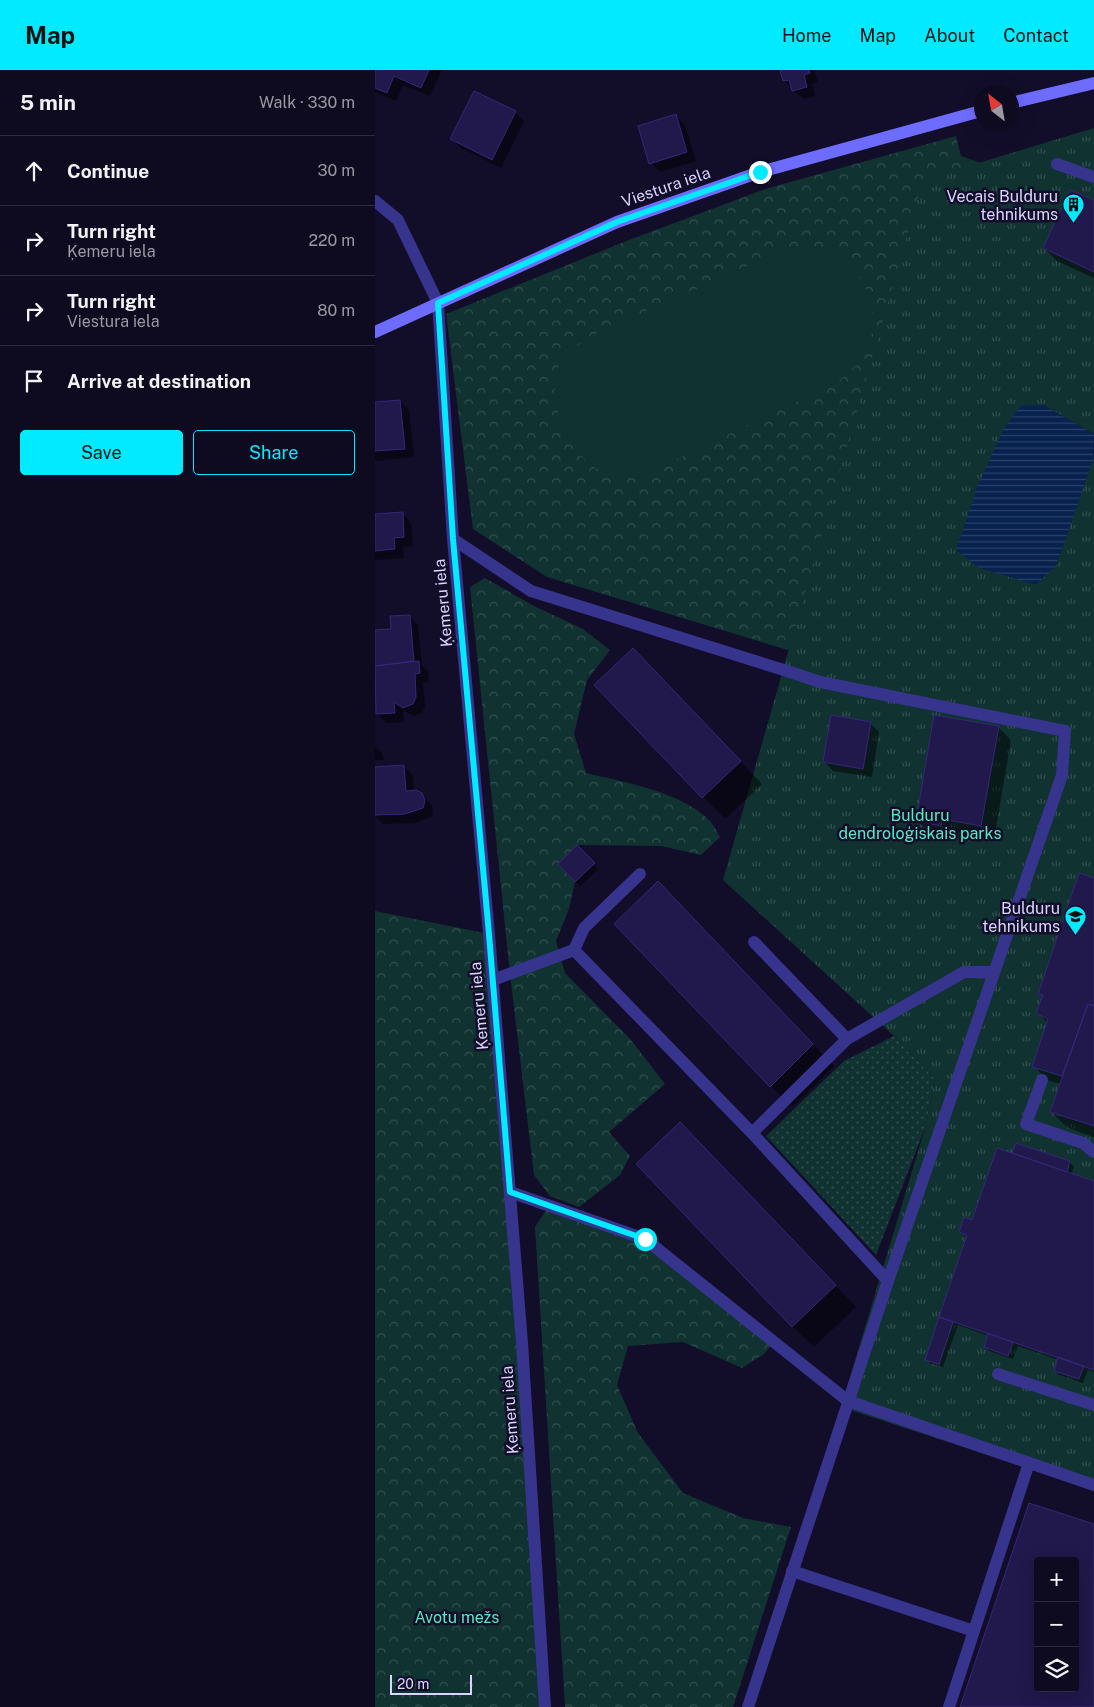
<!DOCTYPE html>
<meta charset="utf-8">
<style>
:root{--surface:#0e0a1f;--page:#171328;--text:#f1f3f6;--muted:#9b9aa4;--line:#2e2b3d;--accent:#01eaff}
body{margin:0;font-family:"Public Sans",sans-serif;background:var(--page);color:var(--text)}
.controls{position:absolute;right:15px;bottom:15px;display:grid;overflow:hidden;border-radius:5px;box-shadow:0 5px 20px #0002}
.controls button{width:45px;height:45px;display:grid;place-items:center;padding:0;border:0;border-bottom:1px solid var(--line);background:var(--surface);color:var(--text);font:25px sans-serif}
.compass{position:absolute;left:599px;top:15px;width:45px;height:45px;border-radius:50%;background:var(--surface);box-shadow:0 5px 20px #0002;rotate:329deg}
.scale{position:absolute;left:15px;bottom:12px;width:82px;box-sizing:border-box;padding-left:5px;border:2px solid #d9d5ff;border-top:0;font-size:14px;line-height:18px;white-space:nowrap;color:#d9d5ff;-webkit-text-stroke:4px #120d29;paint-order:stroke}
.stop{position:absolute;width:15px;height:15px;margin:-11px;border:4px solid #01eaff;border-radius:50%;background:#fff}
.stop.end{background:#01eaff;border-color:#fff;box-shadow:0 1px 5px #0008}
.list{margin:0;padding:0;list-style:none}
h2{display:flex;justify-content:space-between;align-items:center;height:65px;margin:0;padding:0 20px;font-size:21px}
h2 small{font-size:16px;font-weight:400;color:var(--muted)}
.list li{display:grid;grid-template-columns:32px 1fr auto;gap:15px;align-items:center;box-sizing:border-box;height:70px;padding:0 20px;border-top:1px solid var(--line)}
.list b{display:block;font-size:19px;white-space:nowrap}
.list p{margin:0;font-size:16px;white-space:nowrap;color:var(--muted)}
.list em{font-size:16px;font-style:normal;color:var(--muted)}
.actions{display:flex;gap:10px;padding:15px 20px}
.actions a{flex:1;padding:11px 0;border:1px solid var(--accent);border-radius:5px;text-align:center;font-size:18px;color:var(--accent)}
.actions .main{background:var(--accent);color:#111}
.icon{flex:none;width:28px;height:28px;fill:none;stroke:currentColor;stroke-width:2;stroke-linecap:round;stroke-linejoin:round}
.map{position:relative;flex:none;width:719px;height:1637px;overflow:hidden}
header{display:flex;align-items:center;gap:30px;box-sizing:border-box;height:70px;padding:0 25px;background:var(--accent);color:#111}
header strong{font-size:24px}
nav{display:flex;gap:28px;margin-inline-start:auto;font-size:18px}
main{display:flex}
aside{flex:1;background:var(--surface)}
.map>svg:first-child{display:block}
.grass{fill:url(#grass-dots)}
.forest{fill:url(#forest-crowns)}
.park{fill:url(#park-tufts)}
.pitch{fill:#103331}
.water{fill:url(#water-rules)}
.shadow{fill:#0007}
.building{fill:#21184b;stroke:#36277a;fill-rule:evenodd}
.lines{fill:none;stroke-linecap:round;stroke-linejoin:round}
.lane{stroke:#36348c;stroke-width:12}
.street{stroke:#36348c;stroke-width:12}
.secondary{stroke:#6d6cff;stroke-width:12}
.route{stroke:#01eaff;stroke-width:6}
.labels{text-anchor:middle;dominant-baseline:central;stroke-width:5;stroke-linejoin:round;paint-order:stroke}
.street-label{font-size:16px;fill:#d9d5ff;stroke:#120d29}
.poi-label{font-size:16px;fill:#d9d5ff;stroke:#120d29;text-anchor:end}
.park-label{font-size:16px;fill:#55ebc3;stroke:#120d29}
</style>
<header>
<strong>Map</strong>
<nav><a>Home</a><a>Map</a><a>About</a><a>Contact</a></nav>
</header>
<main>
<aside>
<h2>5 min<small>Walk · 330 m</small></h2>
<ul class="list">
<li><svg class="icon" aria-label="ahead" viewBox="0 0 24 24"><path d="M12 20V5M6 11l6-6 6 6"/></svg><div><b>Continue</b></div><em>30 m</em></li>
<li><svg class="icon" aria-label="right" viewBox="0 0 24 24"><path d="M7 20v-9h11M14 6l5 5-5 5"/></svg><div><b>Turn right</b><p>Ķemeru iela</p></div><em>220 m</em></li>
<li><svg class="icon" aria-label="right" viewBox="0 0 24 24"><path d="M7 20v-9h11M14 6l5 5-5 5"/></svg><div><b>Turn right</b><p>Viestura iela</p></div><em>80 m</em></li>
<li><svg class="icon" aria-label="arrive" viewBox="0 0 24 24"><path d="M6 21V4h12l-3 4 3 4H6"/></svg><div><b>Arrive at destination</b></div></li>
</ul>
<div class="actions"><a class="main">Save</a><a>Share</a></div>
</aside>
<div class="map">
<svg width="719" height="1637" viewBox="0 0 719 1637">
<defs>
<pattern id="grass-dots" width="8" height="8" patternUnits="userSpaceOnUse" patternTransform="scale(1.25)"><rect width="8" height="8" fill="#103331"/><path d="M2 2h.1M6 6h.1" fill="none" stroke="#325050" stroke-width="1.8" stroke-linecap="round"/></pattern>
<pattern id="forest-crowns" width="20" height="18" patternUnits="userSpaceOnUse" patternTransform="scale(1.25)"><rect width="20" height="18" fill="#103331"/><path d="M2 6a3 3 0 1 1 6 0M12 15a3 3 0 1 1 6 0" fill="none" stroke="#325050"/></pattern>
<pattern id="park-tufts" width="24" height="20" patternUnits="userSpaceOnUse" patternTransform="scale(1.25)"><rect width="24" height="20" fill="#103331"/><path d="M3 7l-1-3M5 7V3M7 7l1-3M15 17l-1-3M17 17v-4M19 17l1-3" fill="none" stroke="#325050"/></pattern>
<pattern id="water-rules" width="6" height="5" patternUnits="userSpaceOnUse" patternTransform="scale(1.25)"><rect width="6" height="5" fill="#07224e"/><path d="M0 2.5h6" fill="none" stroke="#2b4169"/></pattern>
</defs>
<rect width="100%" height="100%" fill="#120d29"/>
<path class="grass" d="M519 966 560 1009 551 1055 501 1185 391 1066 469 991Z"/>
<path class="forest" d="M581 66 586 86 656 110 439 588 172 507 98 459 71 244 254 170 390 119Z
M110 508 157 535 208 559 235 580 212 610 199 664 211 703C249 712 307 722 335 751 339 755 342 762 345 767L326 785 286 776 202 775 183 794 200 812 194 839 181 871 190 903 256 970 290 1014 234 1062 255 1086 245 1105 204 1137 175 1126 159 1105 135 904 95 517Z
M0 841 114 864 170 1637H0Z
M174 1136 270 1169 399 1272 389 1284 367 1298 308 1272 253 1276 242 1315 263 1363 308 1423 368 1448 416 1457 358 1637H190L160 1157Z"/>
<path class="park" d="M719 58V364L668 335 681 496 719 385V1420L466 1337 551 1055 560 1009 519 966 348 810 548 110Z"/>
<path class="pitch" d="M433 175C440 177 450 177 456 181 482 195 501 228 498 258 497 268 486 289 480 296 475 302 468 307 462 312L263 408 235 406 217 396 201 381 186 354 180 329 179 305 191 284 216 266 415 177Z"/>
<path class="water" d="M646 335H668L719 364 718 390 681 496 661 515 604 498 581 480 603 415 628 360Z"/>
<path class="shadow" d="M0 0H67L55 26 28 15 21 31 0 22Z
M406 0H439L443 12 437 14 440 26 428 29 409 11Z
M140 42 149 51 126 98 86 78 77 69Z
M301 46 310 55 321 91 285 102 276 93Z
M719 132V208L682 191 669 178Z
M25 331 34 340 39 387 0 391V341Z
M27 443 36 452 38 476 28 477 29 488 0 490V445Z
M34 546 43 555 47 595 53 601 54 612 48 613 50 636 47 643 38 646 28 640 29 652 12 653 2 644 0 612V561L17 560Z
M279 601 387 714 350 749 221 615Z
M495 653 504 662 497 707 458 701 449 691Z
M623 657 636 670 619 769 581 762 579 768 556 764 542 751Z
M0 676 8 685 9 690H0Z
M29 696 38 705 39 722 46 725 56 734 58 741 56 747 40 753 8 754 0 745V698Z
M202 777 223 799 205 816 184 794Z
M719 809V1067L693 1058 676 1042 686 1014 672 1010 659 996 673 953 663 943 669 927 665 924Z
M304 835 459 996 417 1037 396 1016Z
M326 1075 481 1237 439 1277 417 1256Z
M642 1075 695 1092 699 1097 696 1105 719 1112V1302L713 1300 708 1313 684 1305 680 1301 684 1290 643 1276 638 1289 614 1281 610 1277 614 1266 583 1255 568 1297 556 1294 551 1289 592 1167 585 1162 598 1151 638 1084Z"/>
<path class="building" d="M0 0H54L46 18 19 6 12 23 0 18Z
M405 0H434L435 3 429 5 432 17 417 21 414 10 408 11Z
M99 21 141 41 117 90 75 69Z
M301 44 312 82 274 94 263 56Z
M695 120 719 130V202L668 178Z
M25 330 30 379 0 381V332Z
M28 442 29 467 19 468 20 479 0 481V444Z
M35 545 39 591 0 596V560L16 559 15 546Z
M258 578 366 691 327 728 219 615Z
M44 591 45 603 40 604 41 627 38 634 28 638 19 632 20 643 1 644 0 596Z
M456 645 496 652 488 699 448 692Z
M559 645 624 656 606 756 567 749 566 756 541 751Z
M29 695 31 721 41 720 47 723 50 731 48 738 30 744 0 745V697Z
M202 775 220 793 200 812 183 794Z
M704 803 719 808V936L713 934 687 1006 657 997 673 949 661 943 668 925 663 924Z
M283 811 438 974 395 1017 239 854Z
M713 934 719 936V1056L675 1042Z
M305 1052 461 1215 417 1257 261 1094Z
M641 1073 695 1091 692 1102 637 1083Z
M622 1078 719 1111V1300L564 1247 592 1165 584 1162 589 1147 597 1150Z
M564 1247 578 1252 564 1294 550 1290Z
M613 1263 638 1272 633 1286 609 1277Z
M683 1287 709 1296 704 1309 679 1301Z
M654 1433 719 1454V1637H585ZM663 1491H700V1618H663Z"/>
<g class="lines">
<path class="lane" d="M682 94 719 107
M667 1010 651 1054 708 1073 719 1082
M135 1122 270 1169 473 1331 719 1415
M623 1304 719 1335
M417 1501 599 1561
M574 1637 654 1393"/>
<path class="street" d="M0 131 23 150 63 233 78 469 114 864 147 1273 170 1637
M78 469 156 521 412 601 445 612 690 661 687 705 513 1211 373 1637
M265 804 209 858 199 880 377 1063 472 969 589 902H619
M379 872 472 969
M118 910 199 880
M377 1063 513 1211"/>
<path class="secondary" d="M636 33 719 13
M0 262 242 152 385 102 606 41"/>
</g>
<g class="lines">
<path class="route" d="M270 1169 135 1122 114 864 78 469 63 233 242 152 385 102"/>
</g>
<defs>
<symbol id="building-pin" viewBox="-11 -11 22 30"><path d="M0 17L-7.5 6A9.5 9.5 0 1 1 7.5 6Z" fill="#01eaff" stroke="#120d29"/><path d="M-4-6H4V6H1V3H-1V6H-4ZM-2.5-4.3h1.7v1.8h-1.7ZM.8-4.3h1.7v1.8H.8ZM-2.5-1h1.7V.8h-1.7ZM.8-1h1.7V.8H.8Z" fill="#111"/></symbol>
<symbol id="school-pin" viewBox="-11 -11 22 30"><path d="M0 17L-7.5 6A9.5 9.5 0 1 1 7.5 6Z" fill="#01eaff" stroke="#120d29"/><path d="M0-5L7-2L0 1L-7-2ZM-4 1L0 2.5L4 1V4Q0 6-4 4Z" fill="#111"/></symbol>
</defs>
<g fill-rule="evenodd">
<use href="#building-pin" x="686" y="122" width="25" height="34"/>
<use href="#school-pin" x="688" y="834" width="25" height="34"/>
</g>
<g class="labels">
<g class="street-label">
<text transform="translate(291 117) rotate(-19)">Viestura iela</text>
<text transform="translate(68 533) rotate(-95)">Ķemeru iela</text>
<text transform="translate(104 936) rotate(-95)">Ķemeru iela</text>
<text transform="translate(135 1340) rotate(-94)">Ķemeru iela</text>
</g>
<g class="poi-label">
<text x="683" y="126">Vecais Bulduru<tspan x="683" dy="18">tehnikums</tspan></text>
<text x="685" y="838">Bulduru<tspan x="685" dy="18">tehnikums</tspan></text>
</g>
<g class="park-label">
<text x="545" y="745">Bulduru<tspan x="545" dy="18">dendroloģiskais parks</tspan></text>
<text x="82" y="1547">Avotu mežs</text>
</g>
</g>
</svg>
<div class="controls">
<button>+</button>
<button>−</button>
<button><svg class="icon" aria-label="layers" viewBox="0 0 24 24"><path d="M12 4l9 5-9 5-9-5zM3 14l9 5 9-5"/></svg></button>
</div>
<svg class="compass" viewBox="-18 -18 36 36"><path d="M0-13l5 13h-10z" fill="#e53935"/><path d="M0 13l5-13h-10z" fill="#9b9aa4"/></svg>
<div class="scale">20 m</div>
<div class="stop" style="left:270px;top:1169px"></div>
<div class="stop end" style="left:385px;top:102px"></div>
</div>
</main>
